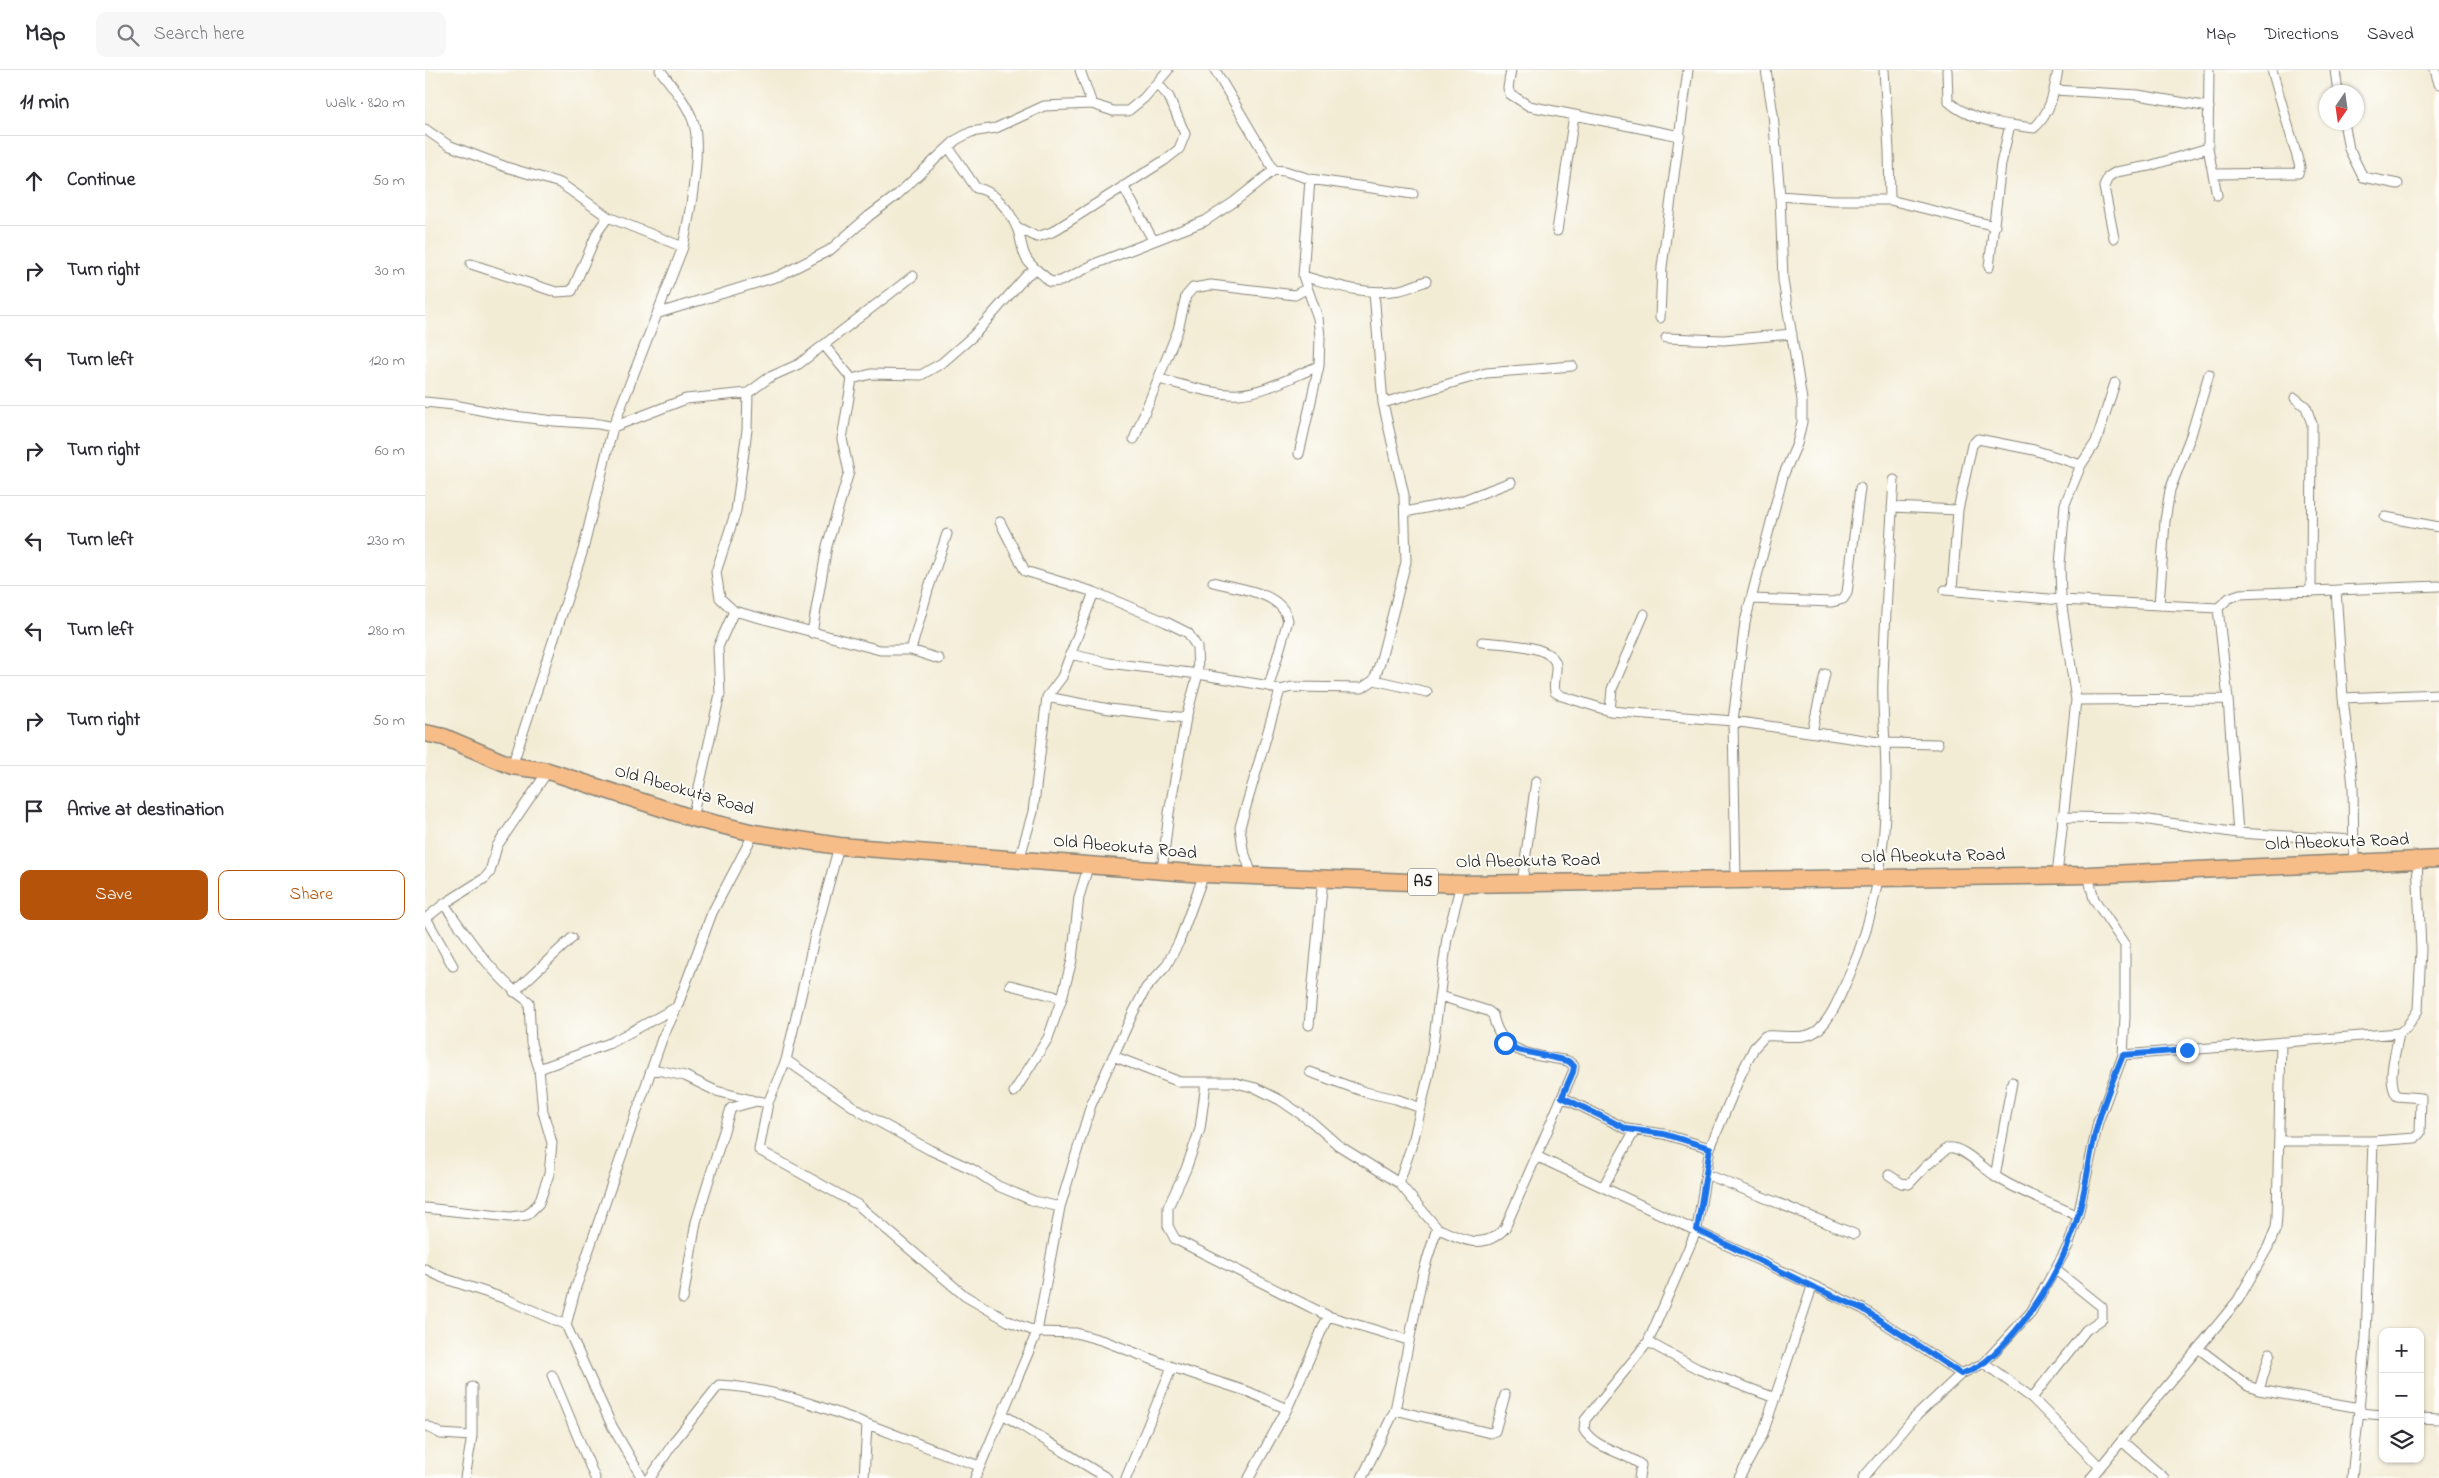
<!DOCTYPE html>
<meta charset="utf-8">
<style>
:root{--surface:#fff;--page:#f7f7f7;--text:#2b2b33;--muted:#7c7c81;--line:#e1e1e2;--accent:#b45309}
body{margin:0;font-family:"Indie Flower",sans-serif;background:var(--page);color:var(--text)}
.controls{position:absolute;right:15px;bottom:15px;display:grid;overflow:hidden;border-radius:10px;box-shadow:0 1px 4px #0004}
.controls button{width:45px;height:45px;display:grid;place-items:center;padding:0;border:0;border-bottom:1px solid var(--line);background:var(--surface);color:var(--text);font:25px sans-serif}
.compass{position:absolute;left:1894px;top:15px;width:45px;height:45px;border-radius:50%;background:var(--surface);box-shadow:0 1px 4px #0004;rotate:193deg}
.stop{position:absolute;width:15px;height:15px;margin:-11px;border:4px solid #1a73e8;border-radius:50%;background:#fff}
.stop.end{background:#1a73e8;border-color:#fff;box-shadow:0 1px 5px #0008}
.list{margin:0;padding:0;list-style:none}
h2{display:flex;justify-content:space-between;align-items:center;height:65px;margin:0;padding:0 20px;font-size:21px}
h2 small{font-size:16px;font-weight:400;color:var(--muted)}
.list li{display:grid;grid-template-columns:32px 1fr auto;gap:15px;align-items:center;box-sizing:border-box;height:90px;padding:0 20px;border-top:1px solid var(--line)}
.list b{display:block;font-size:19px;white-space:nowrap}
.list em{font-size:16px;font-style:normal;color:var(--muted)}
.actions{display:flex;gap:10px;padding:15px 20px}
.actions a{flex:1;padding:11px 0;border:1px solid var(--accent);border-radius:10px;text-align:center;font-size:18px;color:var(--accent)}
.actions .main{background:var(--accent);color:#fff}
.icon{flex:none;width:28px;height:28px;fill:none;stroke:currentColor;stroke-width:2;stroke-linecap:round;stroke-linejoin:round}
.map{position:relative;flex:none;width:2014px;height:1408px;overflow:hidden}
header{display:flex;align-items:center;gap:30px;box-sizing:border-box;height:70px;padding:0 25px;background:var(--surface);border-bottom:1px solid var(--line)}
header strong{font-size:24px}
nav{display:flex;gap:28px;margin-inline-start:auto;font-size:18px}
.search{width:350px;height:45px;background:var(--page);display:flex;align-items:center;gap:12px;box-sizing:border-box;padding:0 18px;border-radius:10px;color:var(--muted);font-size:19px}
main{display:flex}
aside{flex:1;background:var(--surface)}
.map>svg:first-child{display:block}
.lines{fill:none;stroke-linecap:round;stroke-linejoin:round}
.street-casing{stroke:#888478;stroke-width:11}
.highway-casing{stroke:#888478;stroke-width:19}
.street{stroke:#fff;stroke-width:9}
.highway{stroke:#f7bd88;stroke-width:16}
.route{stroke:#1a73e8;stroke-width:6}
.labels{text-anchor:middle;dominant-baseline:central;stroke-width:4;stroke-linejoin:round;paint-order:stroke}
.shield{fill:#fdfcf7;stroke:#605f5e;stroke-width:1}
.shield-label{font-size:16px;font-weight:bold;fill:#1c1c1c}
.street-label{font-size:18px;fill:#1c1c1c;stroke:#fdfcf7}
</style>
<header>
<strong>Map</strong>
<div class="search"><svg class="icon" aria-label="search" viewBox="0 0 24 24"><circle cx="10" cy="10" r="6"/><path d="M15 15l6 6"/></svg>Search here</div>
<nav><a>Map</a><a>Directions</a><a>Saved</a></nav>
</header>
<main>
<aside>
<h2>11 min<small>Walk · 820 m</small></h2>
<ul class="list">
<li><svg class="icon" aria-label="ahead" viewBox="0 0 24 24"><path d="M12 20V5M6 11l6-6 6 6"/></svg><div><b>Continue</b></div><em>50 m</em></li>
<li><svg class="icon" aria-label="right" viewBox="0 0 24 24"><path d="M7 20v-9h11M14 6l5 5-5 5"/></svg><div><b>Turn right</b></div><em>30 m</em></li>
<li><svg class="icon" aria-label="left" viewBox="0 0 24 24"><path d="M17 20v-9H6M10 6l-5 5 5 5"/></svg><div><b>Turn left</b></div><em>120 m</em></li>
<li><svg class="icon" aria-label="right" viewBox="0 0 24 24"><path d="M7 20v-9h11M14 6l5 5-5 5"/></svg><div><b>Turn right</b></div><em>60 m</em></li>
<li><svg class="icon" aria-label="left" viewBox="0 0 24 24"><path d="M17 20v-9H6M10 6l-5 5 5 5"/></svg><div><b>Turn left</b></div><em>230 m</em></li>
<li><svg class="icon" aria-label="left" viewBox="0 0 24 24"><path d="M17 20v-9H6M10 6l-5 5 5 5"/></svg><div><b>Turn left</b></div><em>280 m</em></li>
<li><svg class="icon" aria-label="right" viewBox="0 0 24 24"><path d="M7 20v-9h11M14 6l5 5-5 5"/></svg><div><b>Turn right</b></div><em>50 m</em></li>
<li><svg class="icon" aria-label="arrive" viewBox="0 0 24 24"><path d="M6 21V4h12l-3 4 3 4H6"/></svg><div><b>Arrive at destination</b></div></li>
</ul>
<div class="actions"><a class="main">Save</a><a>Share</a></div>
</aside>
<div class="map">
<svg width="2014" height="1408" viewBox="0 0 2014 1408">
<rect width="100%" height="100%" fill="#fdfcf7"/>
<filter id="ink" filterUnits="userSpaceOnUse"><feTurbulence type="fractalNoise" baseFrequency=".02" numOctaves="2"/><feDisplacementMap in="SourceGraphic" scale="10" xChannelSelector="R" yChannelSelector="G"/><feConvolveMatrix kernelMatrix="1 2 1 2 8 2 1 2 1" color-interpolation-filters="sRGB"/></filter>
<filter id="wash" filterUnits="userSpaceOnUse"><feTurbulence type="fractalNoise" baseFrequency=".0096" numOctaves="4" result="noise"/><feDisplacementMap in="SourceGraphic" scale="20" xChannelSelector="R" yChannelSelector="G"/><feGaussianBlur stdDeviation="1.12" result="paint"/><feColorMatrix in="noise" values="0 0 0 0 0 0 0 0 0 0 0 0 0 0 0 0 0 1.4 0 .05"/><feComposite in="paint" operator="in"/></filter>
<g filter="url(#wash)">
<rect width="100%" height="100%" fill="#f3ecd5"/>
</g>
<g filter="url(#ink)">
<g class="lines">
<defs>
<path id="street" d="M655 0 667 34
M790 0 849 100
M1086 0 1083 18 1085 24 1104 36 1255 66
M1459 0 1464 80 1465 130
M1522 0 1523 31C1544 51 1582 55 1609 58 1626 43 1629 22 1633 0
M1784 0 1783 78 1792 125
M1910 0 1913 22
M2010 0 2014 14
M1629 20 1713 25 1784 37
M1919 52 1924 79 1938 107 1973 114
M0 59 23 75 81 97 135 113 183 147 258 177
M524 78 551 118C569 120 585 141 592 158 596 167 596 178 601 188 607 199 617 202 625 212L636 211 672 193 780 151 809 132 849 100 860 101 885 109 988 124
M1788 104 1873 103 1875 97 1847 0
M698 116 728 170
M1355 126 1408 130H1465L1570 156
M592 157 612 167 627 162 740 90 754 79 760 64 744 27 733 14
M1132 161 1149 45
M1689 168 1679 117 1683 107 1691 102 1724 96 1783 78
M46 194 131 222 147 221 173 161 183 147
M1564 197 1576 94 1585 55
M878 206C909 215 942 226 975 220 984 218 993 214 1001 211
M234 243 354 206 405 180 444 146 471 126 531 70 546 62 571 58 619 36 667 34 688 41H703L719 28 743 0
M1235 248 1237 197 1263 0
M1241 268 1299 270 1367 264
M427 309 446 304 496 305 517 293 548 266 602 205 610 200
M734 309C755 314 792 326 814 324 841 322 868 306 894 296
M1870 328 1881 337 1887 354 1886 522
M0 332 29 335 81 345 129 351 174 354 188 357 261 329 323 323 345 307 374 294 488 206
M958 333 1061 303 1147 296
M709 369 753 260 761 226 768 218 786 215 870 225 881 219
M874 384 894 296 895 267 893 248 878 206 885 109
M1467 437 1533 440
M980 442 1036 431 1086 412
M1960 447 2014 457
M575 452 600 501 669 522 741 552 763 563 772 577 773 604 761 648 744 743 737 800
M788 512C813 519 856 521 863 550L844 616
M1520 520 1636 530 1793 538 1804 528 1815 524 1911 520
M1527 520 1533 440 1547 375 1553 369 1609 380 1656 395
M1326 529 1407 532 1418 529 1422 523 1435 418
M1734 535 1740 451 1745 420 1766 365 1784 304
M1793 538 1803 629 1813 763
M309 541 455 580H486L514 589
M387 563 402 476 424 402 417 369 427 309 399 275
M1057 572C1075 574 1128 574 1131 595 1132 603 1128 612 1130 622L1137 626 1185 641 1308 651 1460 673 1513 674
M486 580 503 520 522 464
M645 584 684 593 773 604 844 616 855 620 867 617 937 618 949 610 955 593 981 492 979 425 958 333 949 222
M949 610 1002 622
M622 627 684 639 761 648
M1918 628 2014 624
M1651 630 1803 629
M1185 641 1187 619 1219 544
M1387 662 1400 604
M87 696 158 480 188 357 258 177C264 148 278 78 268 51 262 33 246 15 235 0
M1637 747 1710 748 1813 763 1927 770
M267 748 295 624 293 577 309 541 295 528 291 502 311 441 322 360 323 323
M594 790 608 742 622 627 637 607 669 522
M1929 792 1928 716 1918 628 1911 520 2014 516
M827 805 818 779 815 757 855 620
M1632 805 1651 630 1636 530 1635 495 1640 434 1656 395 1671 372 1690 313
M1311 810 1308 651 1320 552 1358 406 1372 374 1377 352V330L1358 210 1355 126 1348 44 1341 0
M1097 813 1111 711
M1 848 28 896
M0 849 19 834 60 808 65 802 72 776 123 701
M585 915 637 928
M89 922 147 868
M884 955 898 808
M1698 985 1974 963 1981 958 1993 940 1996 879 1992 790
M688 986 755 1012H807L831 1018 855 1030 887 1052 913 1075 974 1113 1012 1158 998 1203 970 1340 937 1408
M361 990 436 1042 505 1080 547 1099 573 1116 609 1131 635 1137
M114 999 185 973 252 937
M228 999 260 1006 291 1021 327 1030
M885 1002 940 1022 971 1029 996 1038
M781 1013 775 1059 761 1099 743 1137V1156L750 1169 903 1246 983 1270
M589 1022 623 968 637 928 647 890 654 827 664 794
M1137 1027 1202 1059 1239 1064 1285 1078
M343 1033 334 1080 433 1135 540 1226 583 1251 612 1262 651 1263 679 1271 747 1297 824 1322 862 1339
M1854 1071H1948L1990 1068 1995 1063 1996 1028 1972 1026C1961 1010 1971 982 1974 963
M1111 1086 1438 1239 1536 1304
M1281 1104 1429 1164
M1464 1105 1476 1113 1484 1114 1501 1096 1523 1078C1536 1075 1558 1098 1569 1105 1589 1120 1630 1135 1653 1146
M1570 1107 1587 1012
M974 1113 989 1068 1005 998 1022 868 1036 814
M1178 1117 1210 1060
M0 1138 85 1147 102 1145 114 1133 124 1104 127 1073 118 1042 114 999 106 973 104 932C69 908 44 869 19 834
M1012 1158C1036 1169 1058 1182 1080 1158L1148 1002 1149 996 1143 991C1108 984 1076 986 1068 945L1063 941 1015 926
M0 1199 18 1208 81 1229 141 1255
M258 1229 271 1152 306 1038 332 1031 343 1033 361 990 391 861 414 776
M1223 1272 1273 1299 1350 1328
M1773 1278 1823 1316 1834 1320 1935 1338
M1559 1293 1607 1328 1674 1396
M127 1305 170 1408
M1834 1320 1845 1283
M1607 1328 1661 1260 1677 1249V1237L1631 1200
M970 1340 1065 1363 1070 1361 1080 1325
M1934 1343 1958 1345
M579 1345 682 1408
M1995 1348 2014 1349
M0 1355 16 1364 47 1366
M1697 1371 1739 1408
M40 1408 47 1366V1317
M217 1408 187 1356 141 1255 151 1217 237 969 252 937 287 843 329 763
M225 1408 251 1369 294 1315C380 1320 472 1370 555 1396
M439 1408 442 1355
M550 1408 612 1262 635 1137 666 1035 708 943 721 918 741 896 754 872 779 804
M701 1408 747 1297
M824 1408 862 1339 903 1246
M1214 1408 1216 1395C1200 1382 1170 1379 1159 1360L1160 1350 1223 1272 1272 1159 1285 1078 1316 1004 1329 978 1340 966C1357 964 1380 972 1394 959 1408 946 1416 923 1424 906 1456 834 1464 752 1460 674 1459 652 1457 631 1458 610 1460 543 1465 476 1469 410
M1314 1408 1337 1366 1387 1217
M1438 1408 1489 1348 1536 1304 1559 1293 1606 1242 1643 1176 1653 1146 1673 1052 1698 985 1700 947V875L1669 829 1663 805
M1666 1408 1813 1230 1843 1177 1851 1158 1852 1146 1856 972
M1927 1408 1941 1269 1948 1071"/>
<path id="highway" d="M0 663 19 667 87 696 123 701 267 748 329 763 414 776 779 804 1036 814 1663 805 2014 789"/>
</defs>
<use href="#street" class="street-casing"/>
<use href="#highway" class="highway-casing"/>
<use href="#street" class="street"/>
<use href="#highway" class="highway"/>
</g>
</g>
<g class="lines" filter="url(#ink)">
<path class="route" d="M1080 973 1093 980 1143 991 1149 996 1148 1002 1137 1027 1202 1059 1239 1064 1285 1078 1272 1160 1388 1217 1438 1239 1536 1304C1544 1301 1553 1297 1560 1292 1602 1256 1638 1199 1653 1146 1662 1116 1664 1084 1673 1053 1679 1030 1689 1007 1698 985L1762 980"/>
</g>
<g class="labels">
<rect class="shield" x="983" y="798.5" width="30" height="27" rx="4"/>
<g class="shield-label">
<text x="998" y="812">A5</text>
</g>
<g class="street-label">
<text transform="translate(259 721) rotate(16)">Old Abeokuta Road</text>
<text transform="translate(1912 773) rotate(-2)">Old Abeokuta Road</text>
<text transform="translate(700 778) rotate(5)">Old Abeokuta Road</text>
<text transform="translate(1508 787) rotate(-1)">Old Abeokuta Road</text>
<text transform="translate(1103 792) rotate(-1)">Old Abeokuta Road</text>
</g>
</g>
</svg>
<div class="controls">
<button>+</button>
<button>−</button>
<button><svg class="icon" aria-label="layers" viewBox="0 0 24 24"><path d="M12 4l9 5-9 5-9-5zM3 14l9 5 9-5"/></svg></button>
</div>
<svg class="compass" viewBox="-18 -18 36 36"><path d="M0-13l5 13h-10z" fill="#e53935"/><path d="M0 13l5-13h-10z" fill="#7c7c81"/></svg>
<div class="stop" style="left:1080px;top:973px"></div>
<div class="stop end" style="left:1762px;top:980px"></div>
</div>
</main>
